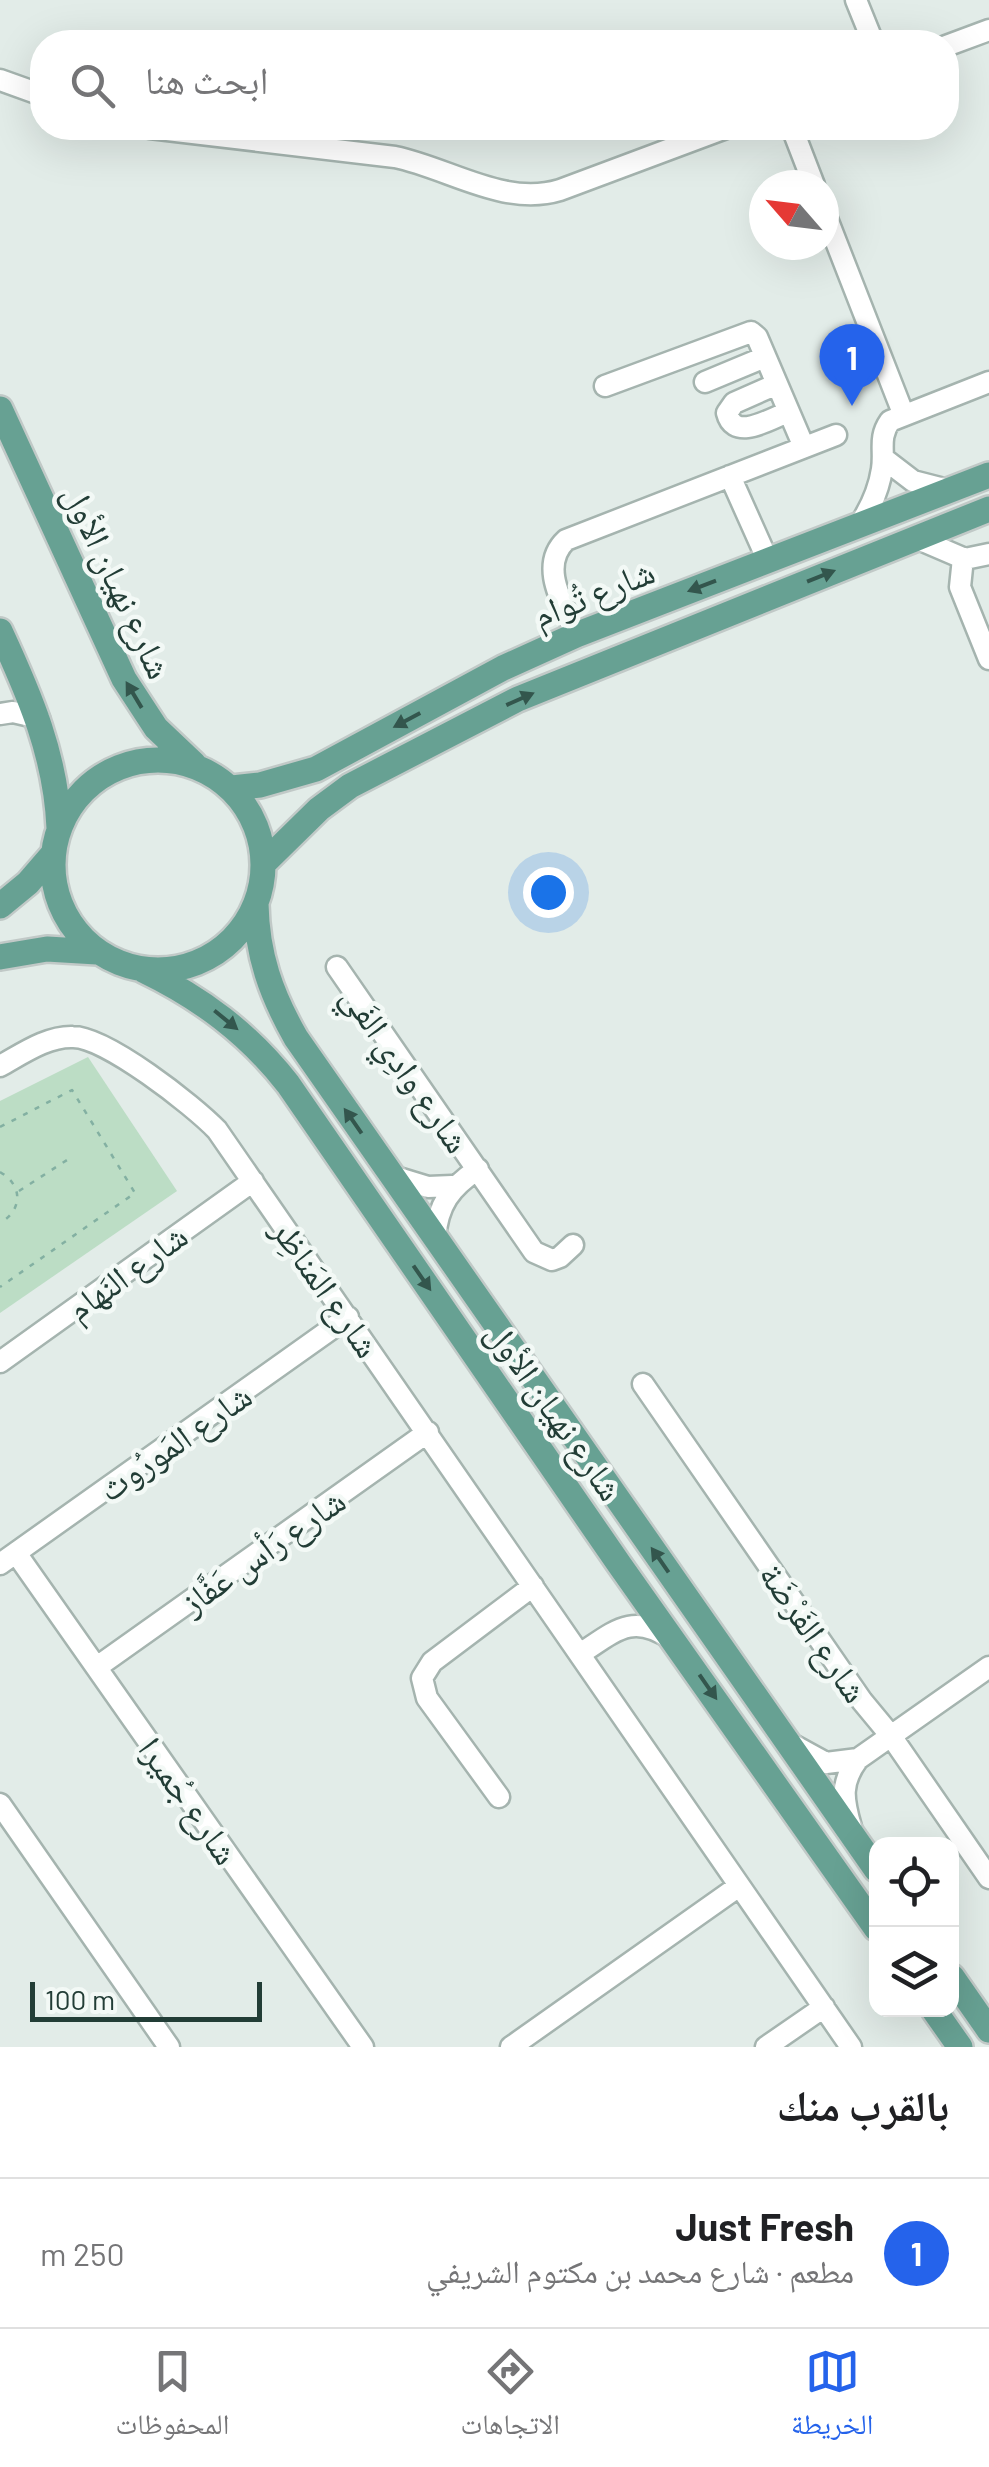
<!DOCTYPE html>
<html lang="ar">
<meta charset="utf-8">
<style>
:root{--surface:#fff;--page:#f6f6f6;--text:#202124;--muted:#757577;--line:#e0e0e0;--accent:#2563eb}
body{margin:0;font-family:Barlow,"Noto Naskh Arabic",sans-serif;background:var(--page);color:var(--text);direction:rtl}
.controls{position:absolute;right:30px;bottom:30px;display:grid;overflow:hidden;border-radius:20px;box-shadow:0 10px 40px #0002}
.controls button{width:90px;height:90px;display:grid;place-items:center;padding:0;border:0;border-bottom:2px solid var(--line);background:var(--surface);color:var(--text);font:50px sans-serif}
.compass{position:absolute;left:749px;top:170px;width:90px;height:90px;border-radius:50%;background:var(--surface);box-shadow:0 10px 40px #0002;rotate:298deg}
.scale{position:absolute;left:30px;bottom:25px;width:232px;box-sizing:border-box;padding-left:10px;border:5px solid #223d36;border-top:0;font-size:28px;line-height:35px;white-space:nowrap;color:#223d36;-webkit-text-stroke:8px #f3f9f6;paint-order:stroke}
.you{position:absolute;left:548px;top:892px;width:35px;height:35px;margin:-25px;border:8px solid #fff;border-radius:50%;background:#1a73e8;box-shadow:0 0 0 15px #1a73e833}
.badge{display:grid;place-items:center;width:65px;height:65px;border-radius:50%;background:var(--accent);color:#fff;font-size:32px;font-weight:700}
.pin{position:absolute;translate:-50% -82px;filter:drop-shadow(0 2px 5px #0008)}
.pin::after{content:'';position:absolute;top:52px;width:35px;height:30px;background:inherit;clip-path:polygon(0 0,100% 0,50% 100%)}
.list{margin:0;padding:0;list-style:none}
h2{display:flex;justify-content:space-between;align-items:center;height:130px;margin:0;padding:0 40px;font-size:42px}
h2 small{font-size:32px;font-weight:400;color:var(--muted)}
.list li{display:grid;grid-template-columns:65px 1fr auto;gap:30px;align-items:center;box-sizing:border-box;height:150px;padding:0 40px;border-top:2px solid var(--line)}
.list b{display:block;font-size:38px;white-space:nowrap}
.list p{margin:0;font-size:32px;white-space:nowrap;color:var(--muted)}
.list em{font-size:32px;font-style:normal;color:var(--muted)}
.icon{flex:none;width:55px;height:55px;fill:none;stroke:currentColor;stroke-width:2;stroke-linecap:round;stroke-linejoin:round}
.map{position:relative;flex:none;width:989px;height:2047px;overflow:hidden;direction:ltr}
.search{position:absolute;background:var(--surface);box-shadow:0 10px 40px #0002;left:30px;right:30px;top:30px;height:110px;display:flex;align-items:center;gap:25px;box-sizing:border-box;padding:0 35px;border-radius:40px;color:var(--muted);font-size:38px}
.sheet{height:280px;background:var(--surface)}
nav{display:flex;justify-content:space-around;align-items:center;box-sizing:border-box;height:140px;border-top:2px solid var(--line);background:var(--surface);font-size:28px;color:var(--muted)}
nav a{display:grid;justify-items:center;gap:5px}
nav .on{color:var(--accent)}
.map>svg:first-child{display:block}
.green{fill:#bcddc5}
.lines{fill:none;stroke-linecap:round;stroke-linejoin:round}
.minor-casing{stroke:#a5b4af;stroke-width:25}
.major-casing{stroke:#c1c9c7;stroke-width:30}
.path{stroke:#83b0a2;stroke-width:2.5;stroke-dasharray:5 8;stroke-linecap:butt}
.minor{stroke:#fff;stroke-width:20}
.major{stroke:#67a193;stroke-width:25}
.oneway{fill:#33564d}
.labels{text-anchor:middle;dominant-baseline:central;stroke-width:9;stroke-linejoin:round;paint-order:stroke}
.street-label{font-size:35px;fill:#223d36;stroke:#f3f9f6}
</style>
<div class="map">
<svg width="989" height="2047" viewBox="0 0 989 2047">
<rect width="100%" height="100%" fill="#e2ece8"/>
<path class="green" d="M88 1057 177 1191 0 1313V1101Z"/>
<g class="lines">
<defs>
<path id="minor" d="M856 0 873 42
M946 46 989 30
M0 80 42 95
M150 128 395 157C449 168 504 207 560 190L726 128
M792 128 814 185
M824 211 903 413
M705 382 765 357
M777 384 734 403 727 413C734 442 770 419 788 412
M605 386 751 332 757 337 804 447
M883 458 913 481 948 490
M730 476 768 561
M860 524C871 507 879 489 882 469 885 450 878 438 890 421L989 382
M916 538 965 559 989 554
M963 558 960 587 989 659
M576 635C564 605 538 566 566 540L836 435
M0 714 13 712 39 718
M337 967 534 1252 552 1260 560 1257 573 1245
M0 1066C22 1054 47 1036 73 1037 106 1037 193 1105 217 1130L851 2047
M392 1176 428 1187 452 1186
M435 1238C438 1204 450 1188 478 1169
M0 1362 253 1181
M643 1384 862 1701 891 1736 989 1878
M16 1553 363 2047
M0 1564 348 1317
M580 1654C614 1632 632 1612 671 1639
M97 1667 428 1432
M795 1746 826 1763 858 1759
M499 1797 427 1698 422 1678 432 1662 533 1586
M0 1804 169 2047
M851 1827C843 1799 840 1783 858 1759L989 1667
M511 2047 739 1886
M766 2047 824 2007"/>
<path id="major" d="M0 409 124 679 156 728 194 764
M0 631C30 696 56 756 59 828
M53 865a105 105 0 1 1 210 0a105 105 0 1 1-210 0Z
M232 788 260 785 316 769 503 668 576 635 989 475
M264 863 319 809 350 786 518 699 989 509
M256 904C257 955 271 994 296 1038L876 1869
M0 906 28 883 53 854
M0 957 47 949 97 952
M143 970C201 998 248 1033 288 1084L619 1564 876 1928
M952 1977 989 2030
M934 2010 960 2047"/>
</defs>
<use href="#minor" class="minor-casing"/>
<use href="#major" class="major-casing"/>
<path class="path" d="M0 1127 72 1090 135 1193 0 1287
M0 1172C23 1185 23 1210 0 1223
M19 1191 67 1160"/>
<use href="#minor" class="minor"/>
<use href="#major" class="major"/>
</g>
<defs><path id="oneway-solid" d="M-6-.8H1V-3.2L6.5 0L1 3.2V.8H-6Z" transform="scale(2.5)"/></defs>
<g class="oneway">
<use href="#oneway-solid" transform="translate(821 576) rotate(-22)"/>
<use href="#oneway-solid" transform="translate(702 586) rotate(159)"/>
<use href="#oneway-solid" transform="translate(134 695) rotate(-121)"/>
<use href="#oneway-solid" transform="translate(520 699) rotate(-24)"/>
<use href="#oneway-solid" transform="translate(407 720) rotate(152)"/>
<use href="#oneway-solid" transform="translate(226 1020) rotate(39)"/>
<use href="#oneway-solid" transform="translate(353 1121) rotate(-125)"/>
<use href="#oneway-solid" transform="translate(422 1278) rotate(55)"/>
<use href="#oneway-solid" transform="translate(660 1560) rotate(-125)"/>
<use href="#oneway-solid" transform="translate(708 1687) rotate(55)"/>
</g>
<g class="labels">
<g class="street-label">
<text transform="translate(119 581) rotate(65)">شارع نهيان الأول</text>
<text transform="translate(593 592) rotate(-22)">شارع تُوام</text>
<text transform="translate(407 1068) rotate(55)">شارع وادِي الفَي</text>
<text transform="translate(126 1271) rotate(-36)">شارع النَهام</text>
<text transform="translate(327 1287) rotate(55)">شارع المَناظِر</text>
<text transform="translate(556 1410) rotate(55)">شارع نهيان الأول</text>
<text transform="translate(174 1441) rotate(-35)">شارع المَورُوث</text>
<text transform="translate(262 1550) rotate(-35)">شارع رَأس عَفَّاز</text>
<text transform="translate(815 1632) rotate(55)">شارع الفَرْضَة</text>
<text transform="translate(190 1800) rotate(55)">شارع جُميرا</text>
</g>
</g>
</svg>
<div class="controls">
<button><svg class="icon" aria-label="locate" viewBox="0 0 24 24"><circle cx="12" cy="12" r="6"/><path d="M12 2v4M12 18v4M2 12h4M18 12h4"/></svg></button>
<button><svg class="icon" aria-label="layers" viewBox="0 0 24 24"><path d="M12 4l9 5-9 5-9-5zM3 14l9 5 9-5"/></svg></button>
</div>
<svg class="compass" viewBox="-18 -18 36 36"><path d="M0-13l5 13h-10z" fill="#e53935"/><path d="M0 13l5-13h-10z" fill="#757577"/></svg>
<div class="scale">100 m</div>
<div class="you"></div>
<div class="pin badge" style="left:852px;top:406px">1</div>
<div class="search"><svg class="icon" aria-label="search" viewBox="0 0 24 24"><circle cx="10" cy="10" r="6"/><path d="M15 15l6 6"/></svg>ابحث هنا</div>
</div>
<section class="sheet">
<h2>بالقرب منك<small></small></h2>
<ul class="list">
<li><span class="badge">1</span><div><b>Just Fresh</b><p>مطعم · شارع محمد بن مكتوم الشريفي</p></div><em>250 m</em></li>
</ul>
</section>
<nav>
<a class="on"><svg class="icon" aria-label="map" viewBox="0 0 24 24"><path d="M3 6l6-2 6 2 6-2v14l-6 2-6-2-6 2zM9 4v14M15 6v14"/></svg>الخريطة</a>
<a><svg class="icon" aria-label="directions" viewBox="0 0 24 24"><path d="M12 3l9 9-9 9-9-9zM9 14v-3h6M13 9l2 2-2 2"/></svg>الاتجاهات</a>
<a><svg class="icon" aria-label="saved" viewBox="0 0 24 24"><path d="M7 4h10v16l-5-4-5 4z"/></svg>المحفوظات</a>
</nav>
